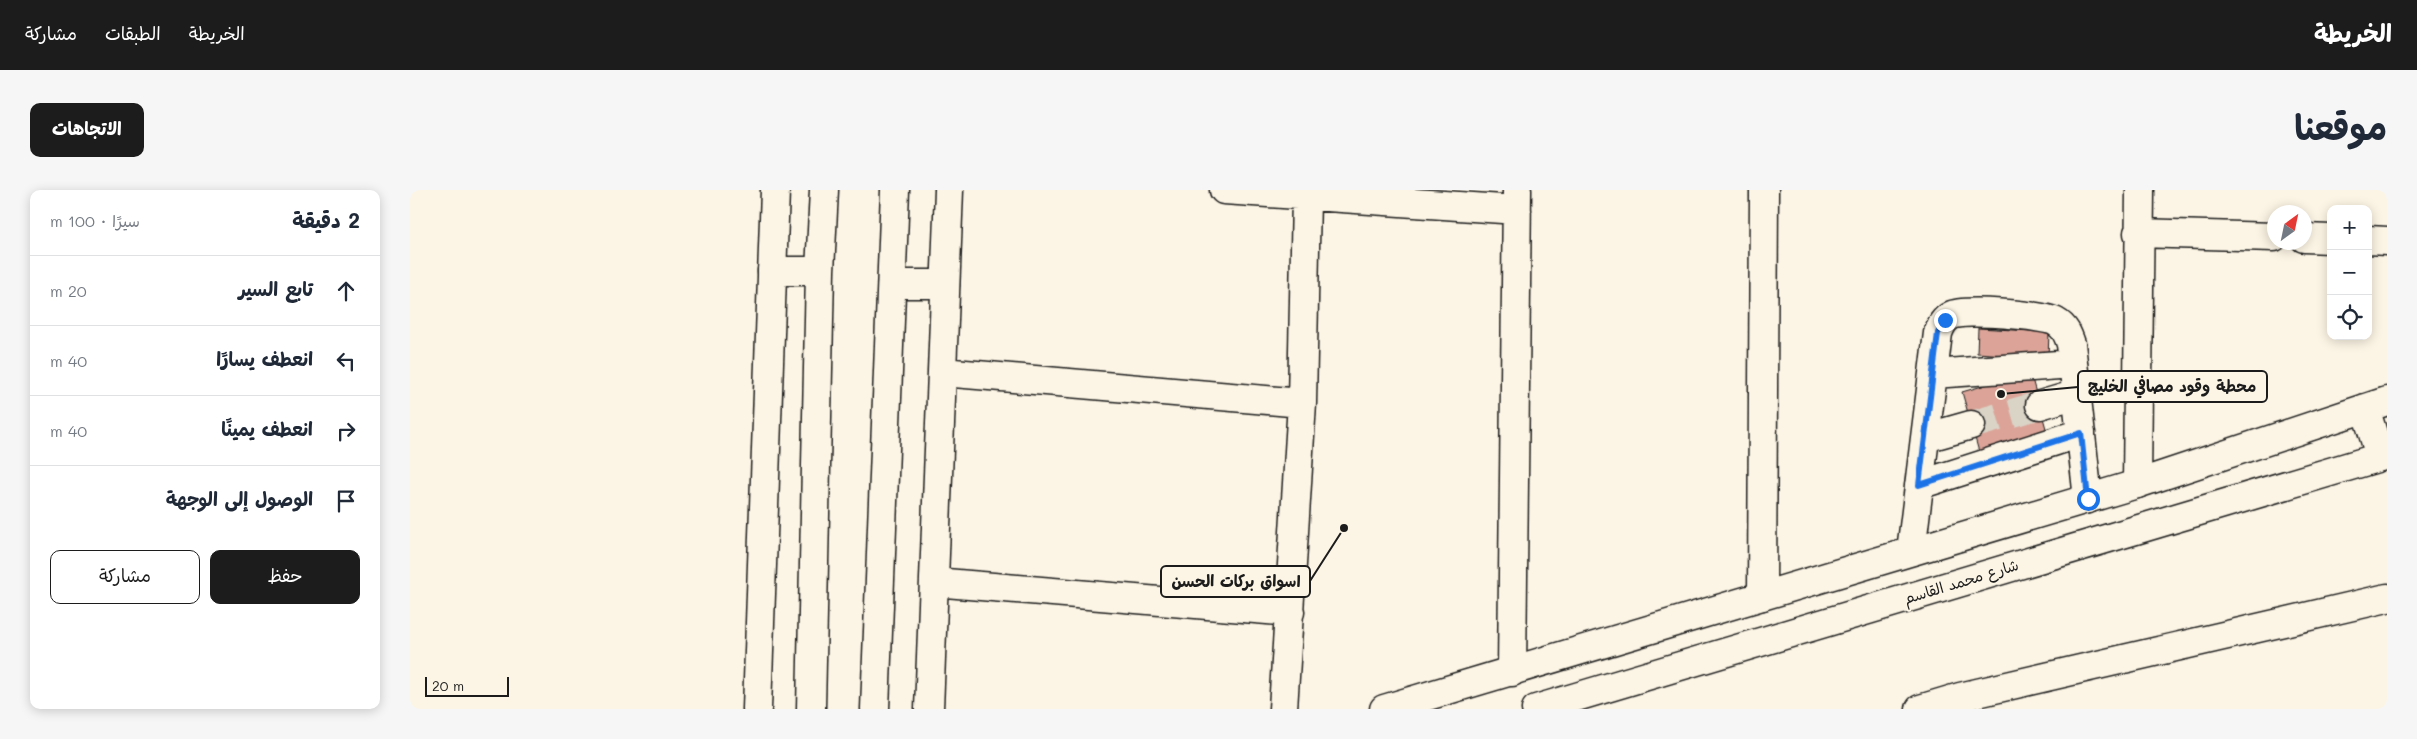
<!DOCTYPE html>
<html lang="ar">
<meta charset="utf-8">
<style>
:root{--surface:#fff;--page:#f6f6f7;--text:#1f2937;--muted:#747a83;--line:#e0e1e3;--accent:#1c1c1c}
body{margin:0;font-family:Mali,"Playpen Sans Arabic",sans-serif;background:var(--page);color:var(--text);direction:rtl}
.controls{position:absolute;right:15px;top:15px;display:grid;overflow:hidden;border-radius:10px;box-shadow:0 2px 12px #0003}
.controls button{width:45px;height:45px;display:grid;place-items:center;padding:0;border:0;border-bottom:1px solid var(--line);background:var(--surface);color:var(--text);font:25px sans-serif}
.compass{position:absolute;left:1857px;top:15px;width:45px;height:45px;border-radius:50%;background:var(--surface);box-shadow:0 2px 12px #0003;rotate:33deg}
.scale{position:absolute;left:15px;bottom:12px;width:84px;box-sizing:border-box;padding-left:5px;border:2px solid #1c1c1c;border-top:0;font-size:14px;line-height:18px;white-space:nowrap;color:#1c1c1c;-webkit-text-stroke:4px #fcf5e5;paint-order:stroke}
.stop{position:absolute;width:15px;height:15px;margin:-11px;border:4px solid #1a73e8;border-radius:50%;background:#fff}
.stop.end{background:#1a73e8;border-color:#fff;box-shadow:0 1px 5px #0008}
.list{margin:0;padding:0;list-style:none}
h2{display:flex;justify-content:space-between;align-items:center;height:65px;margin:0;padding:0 20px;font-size:21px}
h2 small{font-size:16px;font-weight:400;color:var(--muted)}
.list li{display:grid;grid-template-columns:32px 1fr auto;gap:15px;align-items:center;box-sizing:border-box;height:70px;padding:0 20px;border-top:1px solid var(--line)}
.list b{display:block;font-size:19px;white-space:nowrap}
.list em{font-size:16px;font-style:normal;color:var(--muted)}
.actions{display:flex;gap:10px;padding:15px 20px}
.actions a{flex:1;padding:11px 0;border:1px solid var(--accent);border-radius:10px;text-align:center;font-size:18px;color:var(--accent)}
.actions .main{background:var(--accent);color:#fff}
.icon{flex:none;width:28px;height:28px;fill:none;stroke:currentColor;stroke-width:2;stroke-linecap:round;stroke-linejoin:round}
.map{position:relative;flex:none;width:1977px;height:519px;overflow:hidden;direction:ltr;border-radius:10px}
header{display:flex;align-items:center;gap:30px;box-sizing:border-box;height:70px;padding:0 25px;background:var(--accent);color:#fff}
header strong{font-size:24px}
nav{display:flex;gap:28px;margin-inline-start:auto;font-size:18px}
.intro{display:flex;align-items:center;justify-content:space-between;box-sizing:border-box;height:120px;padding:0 30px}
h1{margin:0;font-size:35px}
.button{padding:12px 22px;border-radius:10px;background:var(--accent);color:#fff;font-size:18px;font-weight:700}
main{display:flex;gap:30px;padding:0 30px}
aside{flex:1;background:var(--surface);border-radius:10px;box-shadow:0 2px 12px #0003}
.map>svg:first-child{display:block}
.building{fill:#dca498;stroke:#1c1c1c}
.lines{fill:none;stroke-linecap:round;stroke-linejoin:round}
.minor-tunnel{stroke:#dad4c7;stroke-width:28;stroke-dasharray:28 14;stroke-linecap:butt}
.minor-casing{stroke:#1c1c1c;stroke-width:31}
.major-casing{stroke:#1c1c1c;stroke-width:31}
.minor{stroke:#fcf5e5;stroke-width:28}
.major{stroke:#fcf5e5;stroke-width:28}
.route{stroke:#1a73e8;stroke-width:6}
.labels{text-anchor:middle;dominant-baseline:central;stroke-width:4;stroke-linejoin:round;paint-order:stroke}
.street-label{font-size:15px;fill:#1c1c1c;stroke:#fcf5e5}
.leader{fill:none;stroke:#1c1c1c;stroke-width:2}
.callout-dot{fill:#1c1c1c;stroke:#fcf5e5;stroke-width:2}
.callout{fill:#fcf5e5;stroke:#1c1c1c;stroke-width:2}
.callout-label{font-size:16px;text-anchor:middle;font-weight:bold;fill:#1c1c1c}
</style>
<header>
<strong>الخريطة</strong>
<nav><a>الخريطة</a><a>الطبقات</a><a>مشاركة</a></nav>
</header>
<div class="intro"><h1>موقعنا</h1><a class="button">الاتجاهات</a></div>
<main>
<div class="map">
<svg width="1977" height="519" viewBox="0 0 1977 519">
<rect width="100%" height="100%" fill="#fcf5e5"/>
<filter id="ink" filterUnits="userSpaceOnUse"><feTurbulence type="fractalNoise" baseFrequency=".02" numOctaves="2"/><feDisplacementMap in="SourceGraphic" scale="10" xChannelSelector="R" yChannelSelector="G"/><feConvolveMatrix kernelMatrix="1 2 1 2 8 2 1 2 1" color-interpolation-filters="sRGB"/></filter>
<g filter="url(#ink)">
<path class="building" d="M1568 138 1639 142 1638 168 1567 163Z
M1620 182 1637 242 1569 262 1552 202Z"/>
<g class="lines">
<path class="minor-tunnel" d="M1561 235 1630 215"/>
<defs>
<path id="minor" d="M814 0 1107 20
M1728 43 1864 47
M1894 48 1921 49
M1958 50 1977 51
M532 182 892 213
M1523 184 1663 174
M1630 215 1667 204
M1515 248 1561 235
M1727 294 1730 0
M1509 295 1671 243
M1501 361 1528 143C1531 135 1534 129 1542 125 1553 119 1635 125 1646 132 1655 137 1658 145 1661 154L1678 309
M524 392 880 422
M1352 406 1354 0
M1102 482 1107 0
M347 519 365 0
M519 519 539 0
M873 519 892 213 896 7"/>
<path id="major" d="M362 81H410
M482 94H535
M1955 218 1970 266
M401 519 410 81 414 0
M465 519 485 0
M974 519 1727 294 1977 211
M1126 519 1977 265
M1510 519 1550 507 1977 408"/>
</defs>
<use href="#minor" class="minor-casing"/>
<use href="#major" class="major-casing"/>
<use href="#minor" class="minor"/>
<use href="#major" class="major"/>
</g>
</g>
<g class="lines" filter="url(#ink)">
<path class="route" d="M1535 130 1528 143 1509 295 1671 243 1678 309"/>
</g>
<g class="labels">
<g class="street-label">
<text transform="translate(1551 391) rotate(-17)">شارع محمد القاسم</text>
</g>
</g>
<path class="leader" d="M1591 204L1668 197M934 338L900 391"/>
<g class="callout-dot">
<circle cx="1591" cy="204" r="5"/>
<circle cx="934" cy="338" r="5"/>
</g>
<g class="callout">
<rect x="1668" y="181" width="189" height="31" rx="5"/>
<rect x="751" y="376" width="149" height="31" rx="5"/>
</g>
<g class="callout-label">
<text x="1762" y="202">محطة وقود مصافي الخليج</text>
<text x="826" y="397">اسواق بركات الحسن</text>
</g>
</svg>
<div class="controls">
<button>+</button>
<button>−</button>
<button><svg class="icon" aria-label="locate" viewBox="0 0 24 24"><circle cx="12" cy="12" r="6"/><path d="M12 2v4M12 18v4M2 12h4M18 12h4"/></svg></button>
</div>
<svg class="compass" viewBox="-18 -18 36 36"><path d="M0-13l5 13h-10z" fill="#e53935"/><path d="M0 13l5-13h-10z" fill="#747a83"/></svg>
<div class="scale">20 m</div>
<div class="stop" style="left:1678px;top:309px"></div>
<div class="stop end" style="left:1535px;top:130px"></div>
</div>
<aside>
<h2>2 دقيقة<small>سيرًا · 100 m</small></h2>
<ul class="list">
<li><svg class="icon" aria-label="ahead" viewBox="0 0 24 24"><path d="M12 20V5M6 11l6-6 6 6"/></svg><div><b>تابع السير</b></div><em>20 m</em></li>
<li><svg class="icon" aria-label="left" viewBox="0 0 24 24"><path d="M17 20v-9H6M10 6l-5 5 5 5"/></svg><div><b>انعطف يسارًا</b></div><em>40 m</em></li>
<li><svg class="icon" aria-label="right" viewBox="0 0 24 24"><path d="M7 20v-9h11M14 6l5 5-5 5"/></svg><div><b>انعطف يمينًا</b></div><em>40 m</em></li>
<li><svg class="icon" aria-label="arrive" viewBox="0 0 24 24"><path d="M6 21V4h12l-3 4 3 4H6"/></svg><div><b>الوصول إلى الوجهة</b></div></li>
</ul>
<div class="actions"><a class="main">حفظ</a><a>مشاركة</a></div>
</aside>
</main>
